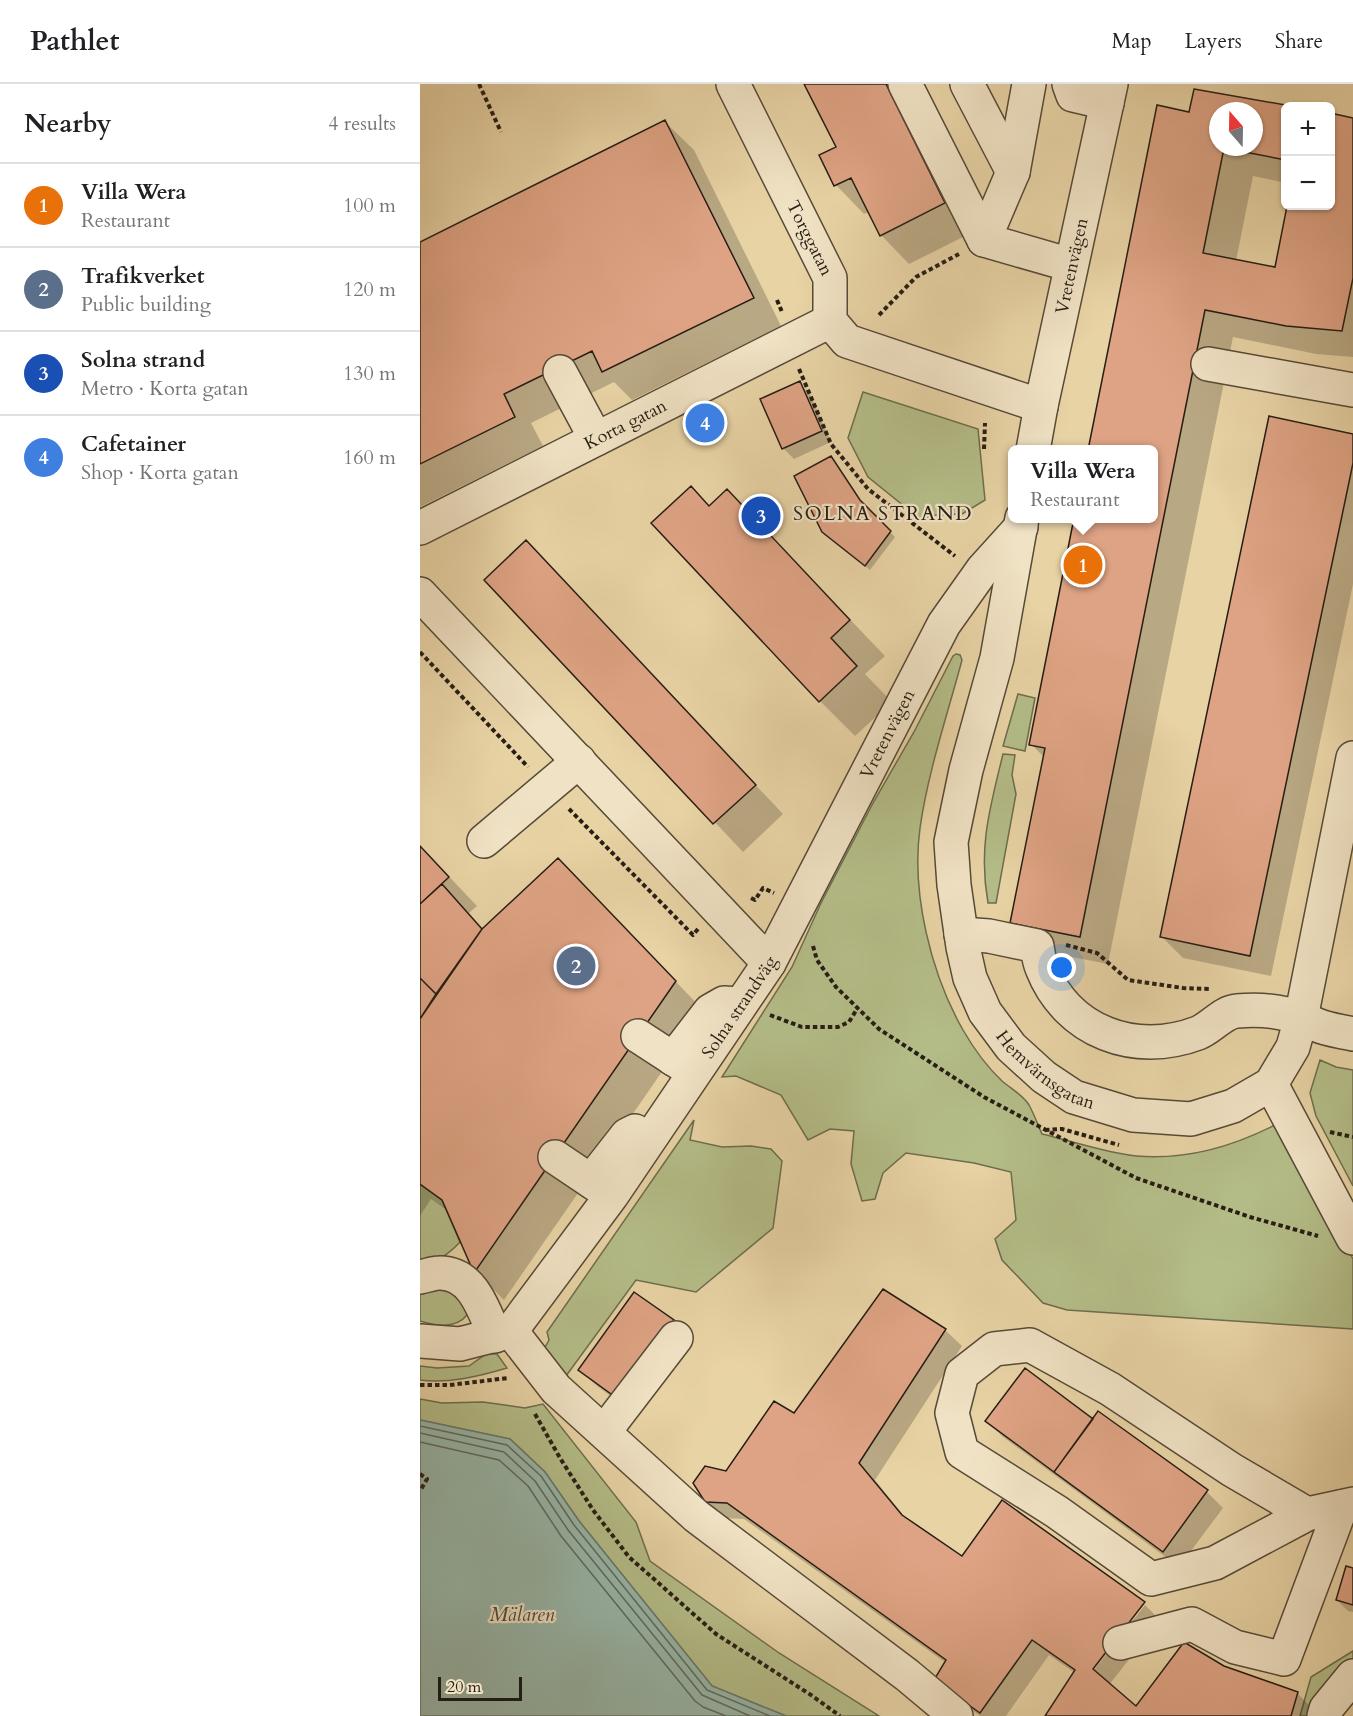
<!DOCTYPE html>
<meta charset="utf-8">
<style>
:root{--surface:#fff;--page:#f2f2f2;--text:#202124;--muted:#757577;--line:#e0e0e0;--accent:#0b8043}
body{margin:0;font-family:Cardo,serif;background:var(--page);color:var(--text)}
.controls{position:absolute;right:18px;top:18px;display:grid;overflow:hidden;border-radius:9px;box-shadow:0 2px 4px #0004}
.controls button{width:54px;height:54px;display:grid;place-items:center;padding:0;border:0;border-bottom:2px solid var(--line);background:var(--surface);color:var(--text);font:30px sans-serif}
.compass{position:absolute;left:789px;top:18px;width:54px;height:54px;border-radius:50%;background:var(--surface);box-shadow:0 2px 4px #0004;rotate:340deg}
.scale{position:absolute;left:18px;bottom:15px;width:84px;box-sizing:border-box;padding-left:6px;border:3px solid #261d14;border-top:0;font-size:16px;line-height:21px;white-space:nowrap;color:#261d14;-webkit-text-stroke:4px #f0e2c4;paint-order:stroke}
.you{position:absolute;left:642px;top:884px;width:21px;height:21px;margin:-15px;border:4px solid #fff;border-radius:50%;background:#1a73e8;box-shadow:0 0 0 9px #1a73e833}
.badge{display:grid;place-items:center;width:39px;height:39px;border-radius:50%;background:var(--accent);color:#fff;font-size:20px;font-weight:700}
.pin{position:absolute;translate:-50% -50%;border:3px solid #fff;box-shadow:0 2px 6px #0006}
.popup{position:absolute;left:588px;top:361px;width:150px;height:78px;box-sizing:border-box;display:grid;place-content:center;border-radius:9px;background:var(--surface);filter:drop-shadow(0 2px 4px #0005);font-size:20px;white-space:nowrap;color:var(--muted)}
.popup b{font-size:22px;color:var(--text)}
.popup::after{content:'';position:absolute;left:50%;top:100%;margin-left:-12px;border:12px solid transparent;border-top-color:var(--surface)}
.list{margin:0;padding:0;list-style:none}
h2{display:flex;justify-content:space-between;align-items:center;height:78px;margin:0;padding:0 24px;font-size:26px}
h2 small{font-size:20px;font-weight:400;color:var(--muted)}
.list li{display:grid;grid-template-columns:39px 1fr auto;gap:18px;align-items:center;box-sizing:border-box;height:84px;padding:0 24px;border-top:2px solid var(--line)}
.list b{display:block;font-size:22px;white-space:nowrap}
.list p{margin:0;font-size:20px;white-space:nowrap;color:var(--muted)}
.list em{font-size:20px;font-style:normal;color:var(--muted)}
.map{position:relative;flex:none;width:933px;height:1632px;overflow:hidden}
header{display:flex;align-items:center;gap:36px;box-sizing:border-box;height:84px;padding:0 30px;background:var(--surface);border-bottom:2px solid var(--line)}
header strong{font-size:28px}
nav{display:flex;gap:33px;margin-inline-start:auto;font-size:21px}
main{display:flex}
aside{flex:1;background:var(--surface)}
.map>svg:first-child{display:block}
.green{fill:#b4bd88;stroke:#6d6d4e;stroke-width:1.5}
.water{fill:#97b7aa;stroke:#6a796e;stroke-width:1.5}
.shadow{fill:#0003;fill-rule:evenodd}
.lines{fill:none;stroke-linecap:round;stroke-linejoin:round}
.shore{stroke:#5e6a5f;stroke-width:1.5}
.building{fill:#dea384;stroke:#261d14;stroke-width:1.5;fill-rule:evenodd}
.minor-casing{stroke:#564a38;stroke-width:36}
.path{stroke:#261d14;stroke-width:4;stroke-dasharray:4.5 3;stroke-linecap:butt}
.minor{stroke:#f0e2c4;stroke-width:33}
.labels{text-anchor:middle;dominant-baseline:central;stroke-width:4.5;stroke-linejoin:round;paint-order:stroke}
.street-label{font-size:18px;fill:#261d14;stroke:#f0e2c4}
.neighbourhood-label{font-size:20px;letter-spacing:1.5px;fill:#261d14;stroke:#f0e2c4}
.water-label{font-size:20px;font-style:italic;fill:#484b41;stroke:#f0e2c4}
</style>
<header>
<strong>Pathlet</strong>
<nav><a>Map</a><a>Layers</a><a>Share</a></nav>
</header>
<main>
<aside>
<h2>Nearby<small>4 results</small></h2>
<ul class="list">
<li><span class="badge" style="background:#e8710a">1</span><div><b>Villa Wera</b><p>Restaurant</p></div><em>100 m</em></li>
<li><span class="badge" style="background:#5c6f8a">2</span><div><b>Trafikverket</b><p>Public building</p></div><em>120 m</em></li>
<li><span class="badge" style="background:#1a4fb4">3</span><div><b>Solna strand</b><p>Metro · Korta gatan</p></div><em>130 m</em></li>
<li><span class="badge" style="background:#3f7fe0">4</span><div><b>Cafetainer</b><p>Shop · Korta gatan</p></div><em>160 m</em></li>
</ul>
</aside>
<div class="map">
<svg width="933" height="1632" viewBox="0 0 933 1632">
<rect width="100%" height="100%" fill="#e8d3a5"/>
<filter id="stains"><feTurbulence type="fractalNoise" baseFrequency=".00333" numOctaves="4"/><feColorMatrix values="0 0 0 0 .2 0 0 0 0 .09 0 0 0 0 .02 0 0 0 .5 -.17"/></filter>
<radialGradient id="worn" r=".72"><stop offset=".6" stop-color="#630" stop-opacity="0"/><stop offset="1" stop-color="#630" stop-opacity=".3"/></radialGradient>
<path class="green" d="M443 308 558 345 565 416 542 430 516 431 500 435 448 393 428 354Z
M536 570 540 571 542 576C527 632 508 688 500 744 491 809 511 890 543 946 554 965 566 982 582 997 590 1004 603 1011 609 1021 614 1030 618 1041 622 1050 652 1057 686 1069 716 1072 767 1076 812 1063 857 1040L933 1175V1245L647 1226 623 1219 582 1176 575 1155 596 1136 591 1088 554 1079 486 1069 463 1089 455 1115 442 1117 431 1080 434 1047 410 1045 388 1056 361 1011 316 992 302 993 372 883 401 819 453 719 494 648 533 572Z
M598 610 615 614 605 667 583 662Z
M583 670 595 671 592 691 596 710 576 819H568C558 763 570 724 583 670Z
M900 976 916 983 933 986V1102L896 1032 890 1009Z
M274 1036 270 1056 302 1063 331 1062 351 1065 362 1077 353 1144 276 1208 216 1196 146 1292 123 1267 129 1256 127 1248Z
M0 1100 22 1116 40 1158C28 1171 18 1177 0 1182Z
M21 1197 45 1221 47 1231C36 1245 15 1242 0 1237V1202Z
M66 1270H77L87 1284C60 1292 28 1300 0 1296V1282L17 1284 49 1282Z
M0 1315 22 1319 63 1318 105 1324 123 1320 216 1438 230 1477 359 1569 459 1632H366L292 1602 159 1437 125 1388 90 1355 0 1336Z
M933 1567V1607L913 1632H880L891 1593Z"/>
<path class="water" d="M0 1336 90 1355 125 1388 159 1437 292 1602 366 1632H0Z"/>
<path class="shadow" d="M386 0H479L553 148 489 180 461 151 449 128 444 130 416 101 401 72 418 64Z
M775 7 866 23V99L833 92 816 177 856 185 869 122H910L933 35V273L896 270 813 253 688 880 621 867 592 838 625 674 611 660 734 434V366L770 30ZM798 27H834V63H798Z
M245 38 274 66 361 242 212 316 194 298 111 339 123 362 0 423V159Z
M379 299 390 310 411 358 374 375 363 364Z
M933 351V500L851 892 763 874 742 853Z
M411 374 445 423 475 453 450 486 409 452Z
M307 407 465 572 445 590 472 618 435 652 400 617 290 424Z
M106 458 363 730 323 768 66 496Z
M0 762 57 822 49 829 64 846 166 804 284 927 84 1216 56 1188 28 1127 11 1115 0 1132Z
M214 1210 253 1237 269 1254 215 1330 177 1302 160 1286Z
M525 1246 542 1262 455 1396 488 1437 542 1474 582 1418 724 1520 667 1590 669 1592 725 1521 740 1536 689 1601 716 1625 804 1584 877 1609 894 1626 892 1632H627L655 1589 629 1571 586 1632H560L532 1612 526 1579 324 1435 303 1434 286 1417 306 1388 374 1331Z
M567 1337H674L787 1408 803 1424 759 1483 583 1353Z
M933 1486V1528L928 1527 917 1516Z"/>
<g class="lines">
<path class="shore" d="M0 1342 87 1361 121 1392 154 1441 287 1606 350 1632
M0 1349 84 1368 115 1397 148 1446 282 1611 330 1632
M0 1358 79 1376 108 1402 141 1452 275 1617 283 1623 306 1632"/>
</g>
<path class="building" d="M384 0H466L525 119 460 152 431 94 414 102 399 71 416 63Z
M774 5 871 22H866V76L804 64 783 169 855 183 867 122H910V29L933 34V194L922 247 866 242 785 226 660 853 590 839 625 664 609 661 654 434H734V366H668L737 21 769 28ZM798 27H834V63H798Z
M245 36 334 214 182 288 172 267 84 310 95 333 0 380V158Z
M380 297 402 347 362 365 340 315Z
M849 332 933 350V379L830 872 740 853Z
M411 372 440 416 471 447 445 482 402 448 374 392Z
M271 402 289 422 307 405 430 536 411 554 437 582 399 618 231 439Z
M106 456 336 701 293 740 64 496Z
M0 762 29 793 0 820Z
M138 774 256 897 54 1189 22 1116 0 1100V935L62 845Z
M22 800 62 845 16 910 0 894V820Z
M0 894 16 910 0 935Z
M463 1205 526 1245 439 1379 482 1431 542 1472 582 1416 725 1518 673 1585 716 1622 764 1558 804 1582 878 1608 871 1632H625L655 1586 612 1556 560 1629 514 1596 526 1576 307 1419 285 1418 273 1399 285 1382 306 1387 354 1317 374 1329Z
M214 1208 254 1236 198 1315 158 1286Z
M605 1284 673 1335 634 1388 565 1337Z
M678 1327 788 1406 743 1468 634 1388Z
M926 1482 933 1484V1521L916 1516Z"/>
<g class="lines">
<defs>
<g id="minor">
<path id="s1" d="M313 0 410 194V237L427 257 621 322"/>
<path d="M485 0 564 156"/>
<path d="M547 0 593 88"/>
<path d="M609 0 593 88 564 156 651 181"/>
<path d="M649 0 653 11 687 19"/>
<path d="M788 280 933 306"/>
<path d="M140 288 176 355"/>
<path id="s2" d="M613 366 621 322 691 0"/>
<path id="s3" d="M602 434 577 574 546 686 531 758 534 801 543 863 550 894 565 928 591 963 624 993 654 1013 713 1031 771 1035 813 1022 851 1000 873 963 881 934 933 674"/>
<path id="s4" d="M0 444 410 237"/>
<path d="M0 510 349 879"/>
<path d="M64 757 159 677"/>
<path d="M541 850 569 852 617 862C618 869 619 877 622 884 647 948 715 973 778 949 791 944 803 928 817 927 838 925 861 927 881 934 886 936 892 939 897 941 908 946 921 947 933 950"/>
<path d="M218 952 272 987"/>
<path d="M253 975 290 927 304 919 318 920"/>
<path d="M851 1000 933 1154"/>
<path d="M135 1073 190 1110"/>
<path d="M171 1097 207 1051 215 1047"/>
<path d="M0 1193C6 1192 13 1189 19 1189 53 1188 64 1227 75 1252"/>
<path d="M91 1247 136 1305 276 1432 487 1591 536 1632"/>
<path id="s5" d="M0 1257 40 1260 91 1247 192 1111 349 879 524 540 563 485 601 443"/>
<path d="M184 1348 256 1254"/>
<path d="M887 1430 812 1386 690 1305 610 1261 574 1265 542 1290 532 1329 542 1368 637 1428 731 1495 795 1479 887 1430 933 1420"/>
<path d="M700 1559 772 1540 815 1563 864 1575 921 1423"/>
<path d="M904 1632 906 1625 933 1592"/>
</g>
</defs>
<use href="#minor" class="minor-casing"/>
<path class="path" d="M59 0 81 48
M357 216 362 228
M459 231 496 193 539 170
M379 285 411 360 448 405 535 472
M564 365 565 339
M0 568 108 683
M149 725 273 851 278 845
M331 814 335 816 343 804 354 809
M646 861 677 869 708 896 763 904 789 905
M393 862 397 876 416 903 459 945 564 1013 716 1094 830 1133 898 1152
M350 931 382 943H418L429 938 437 925
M625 1046 642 1045 699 1061
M910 1048 933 1053
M0 1301H30L88 1294
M115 1330 140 1374 173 1426 209 1473 296 1550 391 1611 420 1632
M0 1390 7 1395 0 1407"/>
<use href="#minor" class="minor"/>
</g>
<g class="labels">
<g class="street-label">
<text stroke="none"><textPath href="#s1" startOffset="172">Torggatan</textPath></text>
<text stroke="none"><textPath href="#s2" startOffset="188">Vretenvägen</textPath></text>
<text stroke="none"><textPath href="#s4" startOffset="230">Korta gatan</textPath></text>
<text stroke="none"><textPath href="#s5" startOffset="800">Vretenvägen</textPath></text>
<text stroke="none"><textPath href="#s5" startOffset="489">Solna strandväg</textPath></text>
<text stroke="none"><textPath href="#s3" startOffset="592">Hemvärnsgatan</textPath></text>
</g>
<g class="neighbourhood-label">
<text x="463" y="429">SOLNA STRAND</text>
</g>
<g class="water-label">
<text x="102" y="1530">Mälaren</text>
</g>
</g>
<rect width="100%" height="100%" filter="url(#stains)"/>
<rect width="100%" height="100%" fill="url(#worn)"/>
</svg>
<div class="controls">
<button>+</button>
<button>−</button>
</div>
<svg class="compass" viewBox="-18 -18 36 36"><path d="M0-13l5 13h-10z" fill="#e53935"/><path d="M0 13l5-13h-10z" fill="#757577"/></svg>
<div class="scale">20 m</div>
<div class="you"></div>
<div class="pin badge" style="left:663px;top:481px;background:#e8710a">1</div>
<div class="popup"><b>Villa Wera</b>Restaurant</div>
<div class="pin badge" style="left:156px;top:882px;background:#5c6f8a">2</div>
<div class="pin badge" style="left:341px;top:432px;background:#1a4fb4">3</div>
<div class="pin badge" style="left:285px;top:339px;background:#3f7fe0">4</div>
</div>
</main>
